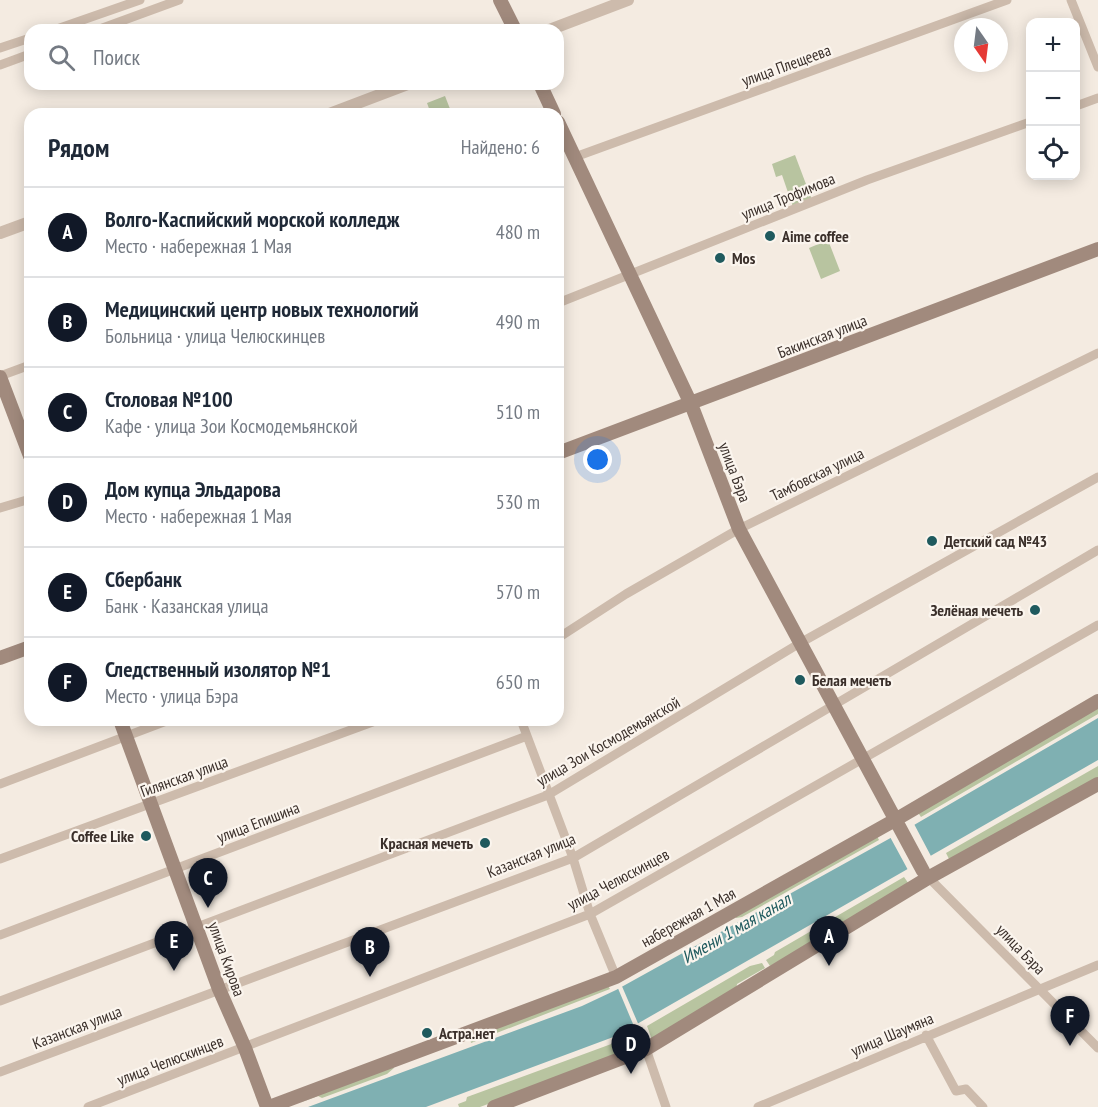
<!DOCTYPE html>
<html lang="ru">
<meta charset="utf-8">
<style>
:root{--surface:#fff;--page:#f2f2f3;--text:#1f2937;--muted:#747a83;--line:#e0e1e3;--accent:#111827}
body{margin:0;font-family:"PT Sans Narrow",sans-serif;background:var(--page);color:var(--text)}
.controls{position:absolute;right:18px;top:18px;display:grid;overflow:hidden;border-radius:12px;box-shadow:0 3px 15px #0003}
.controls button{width:54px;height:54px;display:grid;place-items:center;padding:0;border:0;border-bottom:2px solid var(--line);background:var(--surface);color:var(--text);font:30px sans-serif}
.compass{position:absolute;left:954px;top:18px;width:54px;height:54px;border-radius:50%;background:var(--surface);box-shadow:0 3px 15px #0003;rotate:166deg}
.you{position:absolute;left:598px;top:460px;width:21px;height:21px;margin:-15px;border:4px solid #fff;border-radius:50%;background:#1a73e8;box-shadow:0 0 0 9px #1a73e833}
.badge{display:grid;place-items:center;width:39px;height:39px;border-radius:50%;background:var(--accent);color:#fff;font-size:20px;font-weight:700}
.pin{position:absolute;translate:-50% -50px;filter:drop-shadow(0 2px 3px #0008)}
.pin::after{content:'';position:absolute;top:32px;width:21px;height:18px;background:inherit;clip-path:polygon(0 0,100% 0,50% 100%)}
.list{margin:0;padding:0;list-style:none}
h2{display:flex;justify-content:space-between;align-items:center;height:78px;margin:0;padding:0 24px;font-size:26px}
h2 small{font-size:20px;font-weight:400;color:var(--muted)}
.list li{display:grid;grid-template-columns:39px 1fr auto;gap:18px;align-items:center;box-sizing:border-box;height:90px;padding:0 24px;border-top:2px solid var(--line)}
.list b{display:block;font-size:22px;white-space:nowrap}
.list p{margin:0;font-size:20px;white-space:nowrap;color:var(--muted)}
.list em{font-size:20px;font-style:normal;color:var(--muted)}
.icon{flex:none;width:33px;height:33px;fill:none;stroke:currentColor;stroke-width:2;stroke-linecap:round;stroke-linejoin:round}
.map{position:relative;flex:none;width:1098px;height:1107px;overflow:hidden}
.search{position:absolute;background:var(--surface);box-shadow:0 3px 15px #0003;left:24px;top:24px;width:540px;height:66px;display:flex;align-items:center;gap:15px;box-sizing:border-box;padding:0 21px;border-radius:18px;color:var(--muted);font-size:22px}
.panel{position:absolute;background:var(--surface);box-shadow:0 3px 15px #0003;left:24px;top:108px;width:540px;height:618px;border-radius:18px}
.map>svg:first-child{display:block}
.green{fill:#b8c4a0}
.water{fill:#7fb0b2}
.pier{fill:#f4ebe1}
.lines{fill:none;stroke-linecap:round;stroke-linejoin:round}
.minor{stroke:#cdbbac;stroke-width:9}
.tertiary{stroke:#cdbbac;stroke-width:12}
.secondary{stroke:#a18a7d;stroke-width:14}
.poi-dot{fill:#1f5a5e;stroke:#fbf5ee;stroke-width:2}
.labels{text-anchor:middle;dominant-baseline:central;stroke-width:4.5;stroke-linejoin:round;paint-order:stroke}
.street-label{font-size:16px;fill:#3b302b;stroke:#fbf5ee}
.poi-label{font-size:16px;font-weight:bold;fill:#3b302b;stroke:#fbf5ee;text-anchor:start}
.water-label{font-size:18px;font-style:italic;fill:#1f5a5e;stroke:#fbf5ee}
</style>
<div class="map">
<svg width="1098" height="1107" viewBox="0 0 1098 1107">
<rect width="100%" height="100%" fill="#f4ebe1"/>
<path class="green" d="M445 96 452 114H431L427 103Z
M795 155 812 200 793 207 782 175 776 177 772 164Z
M828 240 840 271 821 279 809 248Z
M1098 706V714L921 817 917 811Z
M1098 766V778L950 861 946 853Z
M876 834 879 840 742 917 736 918 734 914Z
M904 877 911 887 770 966 766 960 774 955 775 952Z
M762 963 765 968 737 984 736 992 652 1040 647 1026 750 966Z
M607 984 610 989 471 1043 470 1038Z
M633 1036 636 1042 628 1047V1051L480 1107H459L458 1104 466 1101 467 1097Z
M392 1064 394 1068 387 1074 322 1098 318 1096 299 1103Z"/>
<path class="water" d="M1098 718V760L616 1036 426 1107H308L582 1006 616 990 914 825Z"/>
<path class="pier" d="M913 822 932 858 908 870 889 835Z
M621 984 640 1028 636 1031 617 986Z"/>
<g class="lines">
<path class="minor" d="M1071 0 1098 67
M54 30 140 0
M97 30 179 0
M0 48 30 38
M0 65 30 54
M1076 106 1098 98
M575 157 1007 0
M558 303 867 180 1030 122
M0 376 30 365
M0 508 30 499
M558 638 626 594 739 529 1098 353
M521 720 573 858 590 914 616 977
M0 784 169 720
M0 859 378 720
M926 875 1098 1048
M0 935 527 736
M0 1001 548 795 800 643 1098 477
M926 1035 956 1091 966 1089 983 1107
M646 1049 666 1107
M0 1072 573 858 1098 550
M88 1107 590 914 1098 625
M758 1107 1098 965"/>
<path class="tertiary" d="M549 30 628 0
M329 114 408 84
M0 233 30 222"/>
<path class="secondary" d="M500 0 515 30
M540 84 554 114
M558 122 691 404 739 529 923 871
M0 377 30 456
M558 453 1098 249
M0 658 30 647
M120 720 219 989 245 1048 267 1107
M269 1107 616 977 895 820 1098 701
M494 1107 646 1049 928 878 1098 784"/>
</g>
<g class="poi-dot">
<circle cx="770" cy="236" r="6"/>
<circle cx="720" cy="258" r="6"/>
<circle cx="932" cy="541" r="6"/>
<circle cx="1035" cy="610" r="6"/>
<circle cx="800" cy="680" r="6"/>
<circle cx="146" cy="836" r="6"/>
<circle cx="485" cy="843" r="6"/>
<circle cx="427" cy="1033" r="6"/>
</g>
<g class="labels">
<g class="street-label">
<text transform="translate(786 65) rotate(-20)">улица Плещеева</text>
<text transform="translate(788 196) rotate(-22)">улица Трофимова</text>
<text transform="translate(822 336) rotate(-21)">Бакинская улица</text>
<text transform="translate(735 472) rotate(69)">улица Бэра</text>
<text transform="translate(817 474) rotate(-26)">Тамбовская улица</text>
<text transform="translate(608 741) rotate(-30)">улица Зои Космодемьянской</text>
<text transform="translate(184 776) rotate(-20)">Гилянская улица</text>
<text transform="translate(258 822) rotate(-21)">улица Епишина</text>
<text transform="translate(531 855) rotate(-22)">Казанская улица</text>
<text transform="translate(618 879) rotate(-28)">улица Челюскинцев</text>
<text transform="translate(688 917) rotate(-29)">набережная 1 Мая</text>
<text transform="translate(1021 949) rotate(46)">улица Бэра</text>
<text transform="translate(227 959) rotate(70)">улица Кирова</text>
<text transform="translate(77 1027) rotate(-21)">Казанская улица</text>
<text transform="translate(892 1034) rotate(-23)">улица Шаумяна</text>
<text transform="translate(170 1060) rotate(-21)">улица Челюскинцев</text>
</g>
<g class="poi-label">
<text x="782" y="236">Aime coffee</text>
<text x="732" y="258">Mos</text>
<text x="944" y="541">Детский сад №43</text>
<text x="1023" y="610" text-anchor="end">Зелёная мечеть</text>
<text x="812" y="680">Белая мечеть</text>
<text x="134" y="836" text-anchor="end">Coffee Like</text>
<text x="473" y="843" text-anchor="end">Красная мечеть</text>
<text x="439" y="1033">Астра.нет</text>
</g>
<g class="water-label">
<text transform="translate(736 928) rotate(-30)">Имени 1 мая канал</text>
</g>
</g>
</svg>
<div class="controls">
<button>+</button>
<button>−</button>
<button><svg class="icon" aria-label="locate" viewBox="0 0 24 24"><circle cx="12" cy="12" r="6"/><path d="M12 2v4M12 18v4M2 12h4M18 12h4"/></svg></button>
</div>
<svg class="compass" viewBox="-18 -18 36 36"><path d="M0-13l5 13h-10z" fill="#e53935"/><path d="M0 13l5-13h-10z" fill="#747a83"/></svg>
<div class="you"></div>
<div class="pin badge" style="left:829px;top:966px">A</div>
<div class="pin badge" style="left:370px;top:977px">B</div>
<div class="pin badge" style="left:208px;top:908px">C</div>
<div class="pin badge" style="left:631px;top:1074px">D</div>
<div class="pin badge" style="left:174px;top:971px">E</div>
<div class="pin badge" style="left:1070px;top:1046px">F</div>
<div class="search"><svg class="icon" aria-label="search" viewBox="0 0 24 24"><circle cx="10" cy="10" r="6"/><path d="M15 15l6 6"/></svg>Поиск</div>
<section class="panel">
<h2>Рядом<small>Найдено: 6</small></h2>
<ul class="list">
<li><span class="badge">A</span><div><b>Волго-Каспийский морской колледж</b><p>Место · набережная 1 Мая</p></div><em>480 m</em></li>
<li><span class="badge">B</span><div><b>Медицинский центр новых технологий</b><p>Больница · улица Челюскинцев</p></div><em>490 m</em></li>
<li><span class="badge">C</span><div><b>Столовая №100</b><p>Кафе · улица Зои Космодемьянской</p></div><em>510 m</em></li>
<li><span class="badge">D</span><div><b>Дом купца Эльдарова</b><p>Место · набережная 1 Мая</p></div><em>530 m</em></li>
<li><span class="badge">E</span><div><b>Сбербанк</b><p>Банк · Казанская улица</p></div><em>570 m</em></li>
<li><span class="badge">F</span><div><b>Следственный изолятор №1</b><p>Место · улица Бэра</p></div><em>650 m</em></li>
</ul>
</section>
</div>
